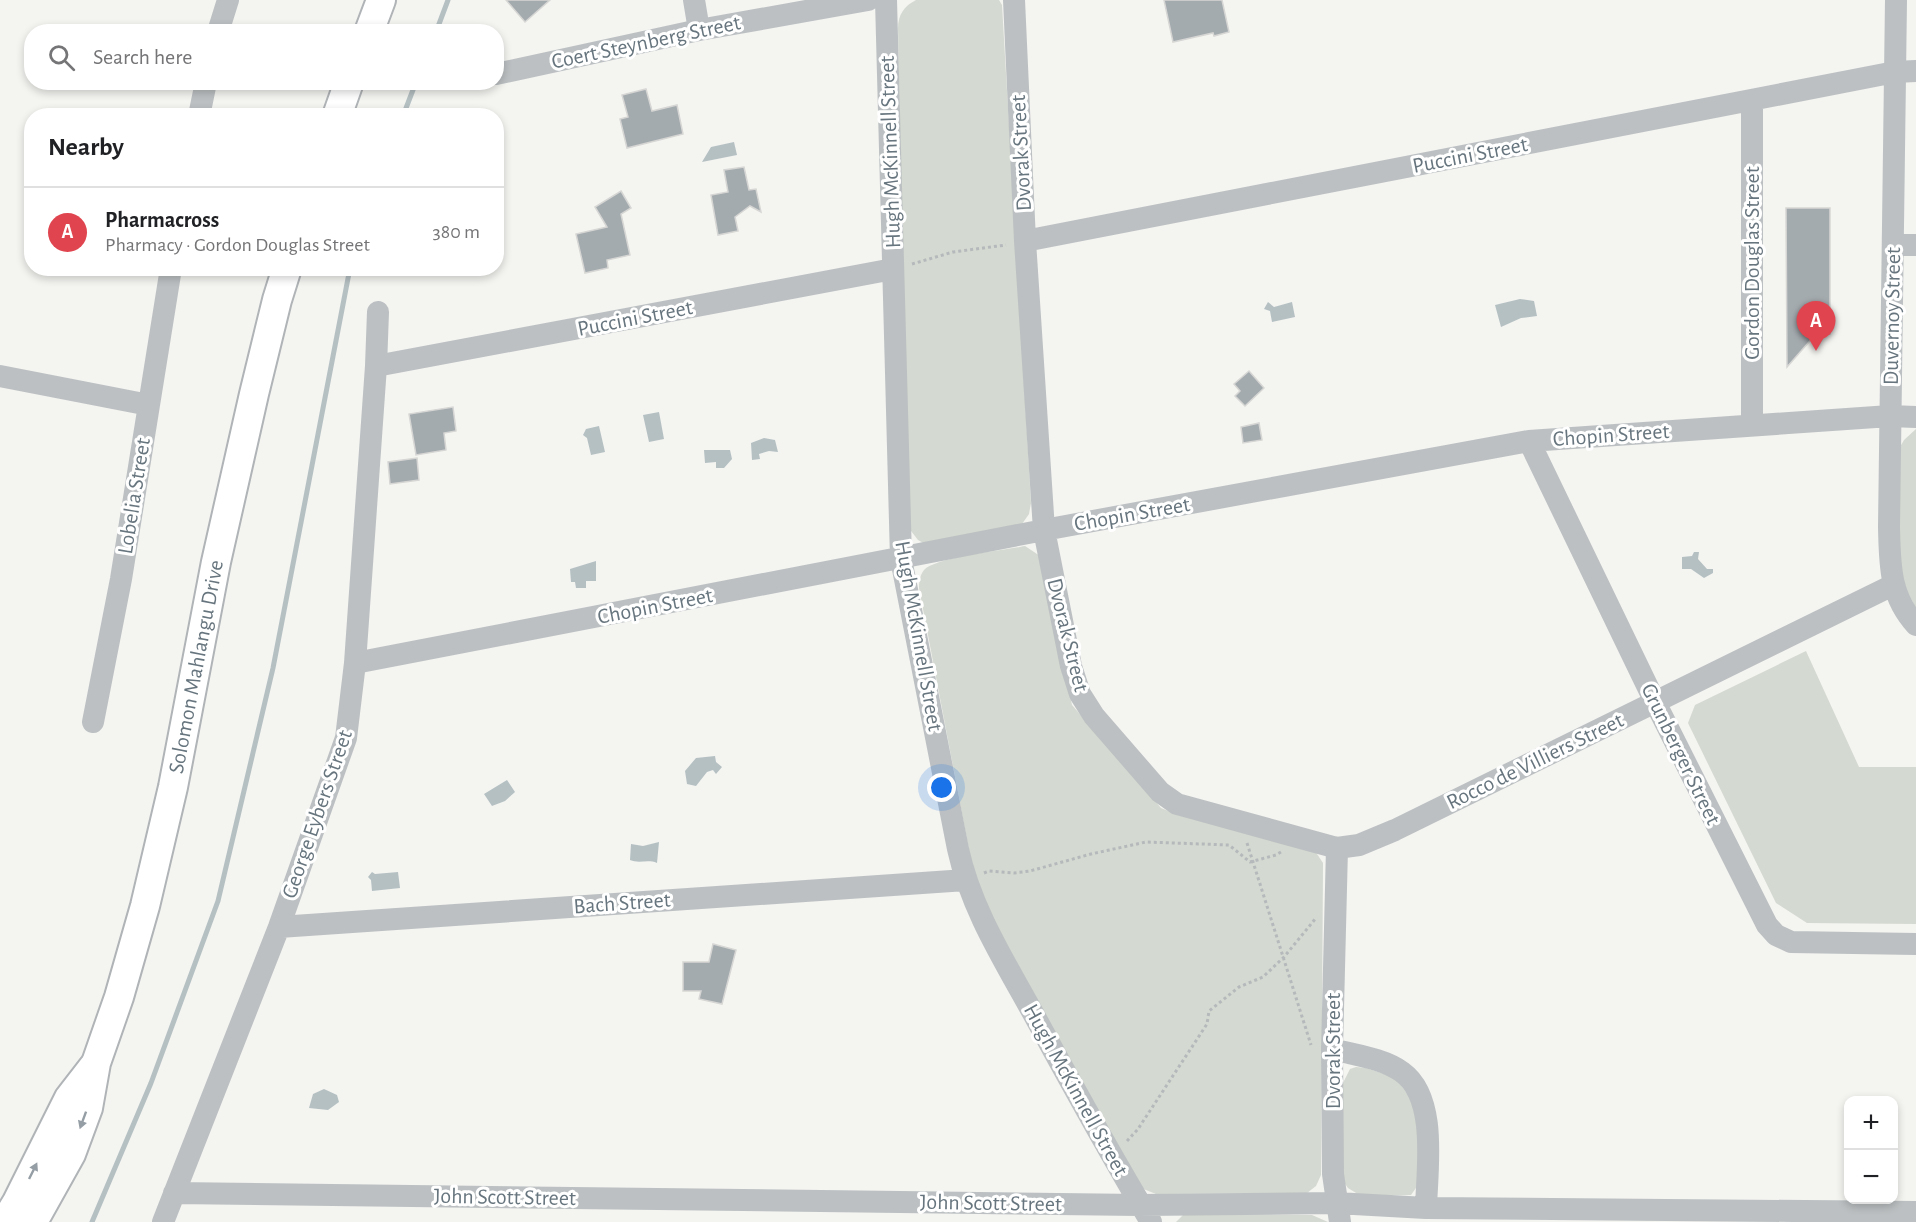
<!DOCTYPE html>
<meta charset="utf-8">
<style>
:root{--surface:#fff;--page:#f6f6f6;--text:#202124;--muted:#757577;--line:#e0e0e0;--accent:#cc5739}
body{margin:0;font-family:"Alegreya Sans",sans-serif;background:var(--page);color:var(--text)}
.controls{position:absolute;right:18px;bottom:18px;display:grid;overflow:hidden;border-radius:12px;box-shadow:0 3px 9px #0003}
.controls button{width:54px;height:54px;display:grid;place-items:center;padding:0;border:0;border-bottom:2px solid var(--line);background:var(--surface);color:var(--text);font:30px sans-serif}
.you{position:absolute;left:942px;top:788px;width:21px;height:21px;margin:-15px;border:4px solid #fff;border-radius:50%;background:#1a73e8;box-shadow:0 0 0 9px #1a73e833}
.badge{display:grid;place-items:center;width:39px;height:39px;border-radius:50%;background:var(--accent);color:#fff;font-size:20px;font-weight:700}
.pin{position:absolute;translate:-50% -50px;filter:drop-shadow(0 2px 3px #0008)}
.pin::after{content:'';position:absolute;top:32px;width:21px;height:18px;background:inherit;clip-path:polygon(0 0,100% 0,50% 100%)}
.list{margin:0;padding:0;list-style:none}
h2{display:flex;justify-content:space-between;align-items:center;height:78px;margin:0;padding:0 24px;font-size:26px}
h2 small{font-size:20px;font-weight:400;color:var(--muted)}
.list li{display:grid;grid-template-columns:39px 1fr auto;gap:18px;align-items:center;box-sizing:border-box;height:90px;padding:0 24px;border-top:2px solid var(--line)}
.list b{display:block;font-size:22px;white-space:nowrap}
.list p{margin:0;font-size:20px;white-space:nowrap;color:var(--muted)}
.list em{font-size:20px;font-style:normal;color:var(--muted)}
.icon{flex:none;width:33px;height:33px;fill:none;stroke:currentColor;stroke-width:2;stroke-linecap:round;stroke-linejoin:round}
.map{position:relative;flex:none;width:1916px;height:1222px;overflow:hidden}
.search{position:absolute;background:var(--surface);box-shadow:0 3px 9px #0003;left:24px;top:24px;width:480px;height:66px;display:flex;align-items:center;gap:15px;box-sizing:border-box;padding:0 21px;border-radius:24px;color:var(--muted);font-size:22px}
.panel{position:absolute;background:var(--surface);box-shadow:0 3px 9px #0003;left:24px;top:108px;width:480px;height:168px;border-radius:24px}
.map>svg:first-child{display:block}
.green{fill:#d4d9d1}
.water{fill:#b5c0c3}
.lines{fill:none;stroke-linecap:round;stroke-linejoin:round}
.stream{stroke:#b5c0c3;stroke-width:5}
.building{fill:#a4abaf;stroke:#d6d6d4;stroke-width:1.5}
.major-casing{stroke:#b0b4b7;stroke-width:32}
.path{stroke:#b6b9bb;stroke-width:3;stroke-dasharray:3 3;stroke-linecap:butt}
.minor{stroke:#bcc0c2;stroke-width:22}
.major{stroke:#fff;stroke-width:28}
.oneway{fill:#959ea5}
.labels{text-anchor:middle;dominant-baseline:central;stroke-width:6;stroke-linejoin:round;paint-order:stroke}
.street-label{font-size:22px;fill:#67757e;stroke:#fff}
</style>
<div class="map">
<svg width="1916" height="1222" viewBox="0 0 1916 1222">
<rect width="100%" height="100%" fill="#f4f4f1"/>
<path class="green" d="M916 0H999L1002 5 1031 503 1029 514 1022 524 927 545 918 540 908 527 898 28C898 15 904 6 916 0Z
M1916 429V608L1907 592 1901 571 1899 538 1900 447 1904 440Z
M1025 546 1040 556 1072 705 1161 808 1178 815 1315 851 1323 863 1321 1175 1316 1186 1307 1193 1156 1194 1141 1188 981 898 974 876 919 588C919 582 920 575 924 570 936 557 1005 550 1025 546Z
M1806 651 1859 767H1916V924L1807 923 1776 903 1688 723 1695 705Z
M1356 1067 1366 1068 1396 1078 1410 1098 1418 1120V1185L1411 1195 1361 1196 1348 1188 1343 1181V1083L1350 1069Z
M1190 1214 1312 1215 1328 1222H1176L1183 1215Z"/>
<path class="water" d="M734 142 737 155 702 162 711 147Z
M1520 299 1534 301 1537 316 1521 318 1501 327 1495 305Z
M1268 302 1274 307 1292 302 1295 317 1272 322 1270 311 1264 309Z
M659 412 664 439 649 442 643 415Z
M599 426 605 452 591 455 587 438 583 435 586 429Z
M764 438 775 440 778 452 769 451 759 454 760 459 752 460 751 443Z
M704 450H730L732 459 724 468H716V462L705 463Z
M1694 552H1699L1698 559 1707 569H1713V573L1704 578 1691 569H1682V557L1692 556Z
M596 561V581H586V588H576L575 582H571L570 569Z
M715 756 716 762 722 767 716 774 713 770 707 772 696 786 687 784 685 771 696 758Z
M507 780 515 792 505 801 492 806 484 794Z
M659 842 657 863C648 859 639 864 630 860L631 844 643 846Z
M372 872 375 874 398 872 400 888 372 891 371 880 368 877Z
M324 1089 337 1095 339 1102 328 1110 309 1108 313 1094Z"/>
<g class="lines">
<path class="stream" d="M436 32 448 0
M403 116 416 82
M92 1222 151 1083 218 901 273 668 350 268"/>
</g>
<path class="building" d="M506 0H550L525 22Z
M1164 0H1222L1229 32 1214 36 1213 33 1173 42Z
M646 89 652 111 677 105 683 134 627 148 620 119 628 117 622 95Z
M744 167 749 190 756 189 761 212 750 206 735 217 738 231 718 235 711 195 728 192 724 170Z
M621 191 631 208 621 214 630 255 607 260 608 268 585 273 576 234 607 227 595 207Z
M1786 208H1830V334H1816L1787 367Z
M1249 371 1264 388 1245 406 1235 396 1240 391 1234 384Z
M453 407 456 431 444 433 446 450 416 455 409 414Z
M1259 423 1262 440 1243 443 1241 427Z
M417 458 419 480 390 484 388 462Z
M713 944 736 950 722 1004 699 999 701 991H683V962H709Z"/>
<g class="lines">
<defs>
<g id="major">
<path d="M369 32 381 0"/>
<path d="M337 116 349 82"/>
<path d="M5 1222 17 1202 69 1098 93 1067"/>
<path id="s1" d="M33 1222 71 1154 88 1108 96 1063 119 997 145 906 173 787 216 562 254 394 277 300 287 268"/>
</g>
</defs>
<use href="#major" class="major-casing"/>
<path class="path" d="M912 264 953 252 1006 245
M1247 843 1311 1045
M984 873 989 871 1014 873 1030 871 1091 854 1146 842 1229 845 1250 862 1276 855 1281 852
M1127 1141 1138 1129 1207 1024 1209 1011 1239 987 1263 977 1284 957 1316 918"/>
<path class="minor" d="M694 0 699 30
M886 0 901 559 958 849C971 909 1005 962 1034 1015 1072 1085 1110 1154 1151 1222
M1014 0 1025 241 1044 530 1071 666 1080 694 1094 716 1160 792 1177 804 1188 807 1337 848 1359 845 1395 830 1893 585
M1896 0 1889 527C1890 564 1889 595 1916 625
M218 32 228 0
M496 74 699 30 868 0
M199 116 206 82
M1025 241 1895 72 1916 71
M1893 245H1916
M376 366 893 269
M0 376 149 405
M1752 425V101
M1529 441 1655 702 1767 925 1776 935 1791 942 1916 944
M355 663 1044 530 1529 441 1890 416 1916 417
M93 722 121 579 171 268
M1337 848 1332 1049 1333 1174 1340 1222
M279 927 966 880
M1332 1049C1354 1055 1383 1058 1402 1072 1438 1098 1427 1169 1426 1208
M174 1193 1140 1205 1336 1203 1426 1208 1916 1212
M163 1222 279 927 346 738 355 663 376 366 378 312"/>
<use href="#major" class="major"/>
</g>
<defs><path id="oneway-solid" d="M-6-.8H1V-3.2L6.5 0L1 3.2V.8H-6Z" transform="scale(1.5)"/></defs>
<g class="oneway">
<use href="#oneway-solid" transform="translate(83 1120) rotate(110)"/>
<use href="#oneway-solid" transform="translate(33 1171) rotate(-64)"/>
</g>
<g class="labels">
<g class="street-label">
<text transform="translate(646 42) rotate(-12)">Coert Steynberg Street</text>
<text transform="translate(890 152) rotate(-92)">Hugh McKinnell Street</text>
<text transform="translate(1021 153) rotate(-93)">Dvorak Street</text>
<text transform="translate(1470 155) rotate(-11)">Puccini Street</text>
<text transform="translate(1752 263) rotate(-90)">Gordon Douglas Street</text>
<text transform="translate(1892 316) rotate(-89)">Duvernoy Street</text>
<text transform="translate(635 318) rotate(-11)">Puccini Street</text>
<text transform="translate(1611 435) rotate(-4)">Chopin Street</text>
<text transform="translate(134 496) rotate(-81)">Lobelia Street</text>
<text transform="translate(1132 514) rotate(-10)">Chopin Street</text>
<text transform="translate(655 606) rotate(-11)">Chopin Street</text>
<text transform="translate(1068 635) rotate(76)">Dvorak Street</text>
<text transform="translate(919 636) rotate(80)">Hugh McKinnell Street</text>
<text stroke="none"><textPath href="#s1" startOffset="582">Solomon Mahlangu Drive</textPath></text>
<text transform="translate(1681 754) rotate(64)">Grunberger Street</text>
<text transform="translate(1535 761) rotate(-26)">Rocco de Villiers Street</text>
<text transform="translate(317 814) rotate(-71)">George Eybers Street</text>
<text transform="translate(622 903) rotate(-4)">Bach Street</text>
<text transform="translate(1333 1051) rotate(-90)">Dvorak Street</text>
<text transform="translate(1076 1090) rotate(61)">Hugh McKinnell Street</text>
<text transform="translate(505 1197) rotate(1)">John Scott Street</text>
<text transform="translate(991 1203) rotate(1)">John Scott Street</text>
</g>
</g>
</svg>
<div class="controls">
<button>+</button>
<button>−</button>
</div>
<div class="you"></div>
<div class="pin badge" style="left:1816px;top:351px;background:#e0444e">A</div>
<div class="search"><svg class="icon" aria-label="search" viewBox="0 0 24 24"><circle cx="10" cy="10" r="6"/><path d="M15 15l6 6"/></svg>Search here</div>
<section class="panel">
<h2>Nearby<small></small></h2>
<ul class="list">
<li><span class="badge" style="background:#e0444e">A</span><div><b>Pharmacross</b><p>Pharmacy · Gordon Douglas Street</p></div><em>380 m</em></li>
</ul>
</section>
</div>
